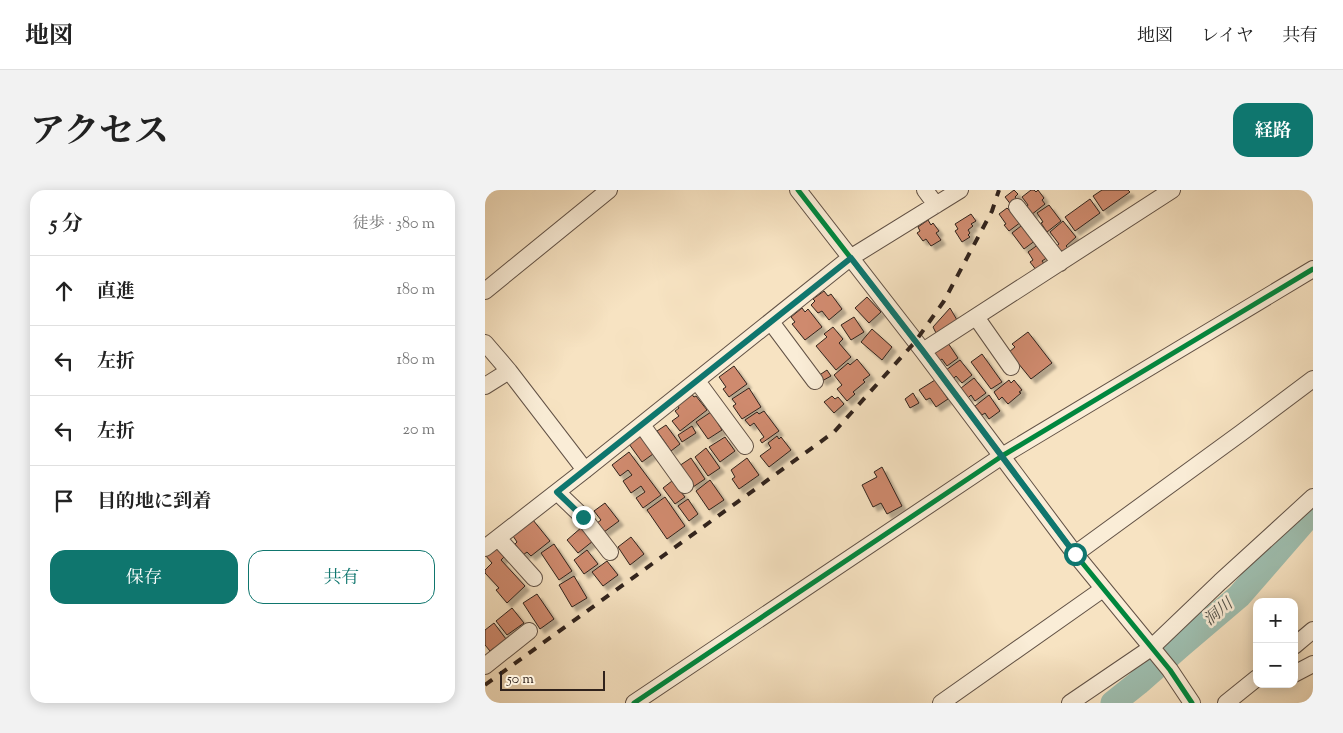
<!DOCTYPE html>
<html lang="ja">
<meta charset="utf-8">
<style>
:root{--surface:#fff;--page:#f2f2f2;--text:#222;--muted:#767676;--line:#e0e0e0;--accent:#0f766e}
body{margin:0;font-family:"Sorts Mill Goudy","Noto Serif JP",serif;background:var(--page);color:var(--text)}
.controls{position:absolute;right:15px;bottom:15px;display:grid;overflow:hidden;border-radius:10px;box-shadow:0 2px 12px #0003}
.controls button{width:45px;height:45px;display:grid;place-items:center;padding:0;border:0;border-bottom:1px solid var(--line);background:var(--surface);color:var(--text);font:25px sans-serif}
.scale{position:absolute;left:15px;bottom:12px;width:105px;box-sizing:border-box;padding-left:5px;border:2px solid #30221c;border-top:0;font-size:14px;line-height:18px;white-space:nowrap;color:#30221c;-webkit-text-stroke:4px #faedd7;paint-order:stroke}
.stop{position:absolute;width:15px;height:15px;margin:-11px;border:4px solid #0f766e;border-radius:50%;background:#fff}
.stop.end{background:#0f766e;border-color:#fff;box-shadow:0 1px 5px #0008}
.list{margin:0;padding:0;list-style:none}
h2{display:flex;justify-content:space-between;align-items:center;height:65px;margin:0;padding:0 20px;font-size:21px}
h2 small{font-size:16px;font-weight:400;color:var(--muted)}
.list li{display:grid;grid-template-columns:32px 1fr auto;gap:15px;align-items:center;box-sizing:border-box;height:70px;padding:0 20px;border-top:1px solid var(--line)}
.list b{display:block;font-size:19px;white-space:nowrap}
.list em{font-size:16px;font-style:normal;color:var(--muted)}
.actions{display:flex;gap:10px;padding:15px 20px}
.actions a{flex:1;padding:11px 0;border:1px solid var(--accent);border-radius:15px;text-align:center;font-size:18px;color:var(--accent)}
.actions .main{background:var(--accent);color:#fff}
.icon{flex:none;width:28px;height:28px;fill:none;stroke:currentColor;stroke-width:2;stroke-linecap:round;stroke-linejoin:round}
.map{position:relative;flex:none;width:828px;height:513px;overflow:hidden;border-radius:15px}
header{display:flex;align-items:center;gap:30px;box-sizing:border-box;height:70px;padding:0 25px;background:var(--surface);border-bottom:1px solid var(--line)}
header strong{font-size:24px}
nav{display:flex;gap:28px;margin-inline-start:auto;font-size:18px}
.intro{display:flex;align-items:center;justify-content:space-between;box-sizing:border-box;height:120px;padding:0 30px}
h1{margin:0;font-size:35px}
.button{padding:12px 22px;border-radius:15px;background:var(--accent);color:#fff;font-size:18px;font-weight:700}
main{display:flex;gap:30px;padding:0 30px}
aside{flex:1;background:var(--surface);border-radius:15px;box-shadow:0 2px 12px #0003}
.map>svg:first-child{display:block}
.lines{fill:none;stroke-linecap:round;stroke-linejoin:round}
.river{stroke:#9ebeaf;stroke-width:25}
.building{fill:#cf8a6e;stroke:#30221c;filter:url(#shadow)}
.minor-casing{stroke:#625246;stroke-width:18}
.minor{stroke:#faedd7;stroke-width:16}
.rail{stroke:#30221c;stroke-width:4;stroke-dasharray:9 9;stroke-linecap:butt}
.cycleway-casing{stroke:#faedd7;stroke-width:8}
.cycleway{stroke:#00873e;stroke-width:5}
.route{stroke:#0f766e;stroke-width:6}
.labels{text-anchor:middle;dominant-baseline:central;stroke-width:5;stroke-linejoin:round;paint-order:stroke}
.water-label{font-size:16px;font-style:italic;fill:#515148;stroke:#faedd7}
</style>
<header>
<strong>地図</strong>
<nav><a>地図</a><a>レイヤ</a><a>共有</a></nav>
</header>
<div class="intro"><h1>アクセス</h1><a class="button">経路</a></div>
<main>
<aside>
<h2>5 分<small>徒歩 · 380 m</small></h2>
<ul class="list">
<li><svg class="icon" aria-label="ahead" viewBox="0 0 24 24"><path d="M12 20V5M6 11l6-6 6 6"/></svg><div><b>直進</b></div><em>180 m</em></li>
<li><svg class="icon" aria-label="left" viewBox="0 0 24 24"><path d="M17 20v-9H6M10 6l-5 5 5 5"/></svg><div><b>左折</b></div><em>180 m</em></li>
<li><svg class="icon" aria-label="left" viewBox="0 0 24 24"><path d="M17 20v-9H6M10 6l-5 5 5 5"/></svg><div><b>左折</b></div><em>20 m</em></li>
<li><svg class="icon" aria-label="arrive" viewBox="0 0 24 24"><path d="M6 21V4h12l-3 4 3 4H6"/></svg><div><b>目的地に到着</b></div></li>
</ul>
<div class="actions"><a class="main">保存</a><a>共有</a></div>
</aside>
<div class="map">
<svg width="828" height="513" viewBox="0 0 828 513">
<defs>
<filter id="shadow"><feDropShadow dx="4.5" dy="4.5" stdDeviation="1" flood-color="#0004"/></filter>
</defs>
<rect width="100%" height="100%" fill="#f7e3c2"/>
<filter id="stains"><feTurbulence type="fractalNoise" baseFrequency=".004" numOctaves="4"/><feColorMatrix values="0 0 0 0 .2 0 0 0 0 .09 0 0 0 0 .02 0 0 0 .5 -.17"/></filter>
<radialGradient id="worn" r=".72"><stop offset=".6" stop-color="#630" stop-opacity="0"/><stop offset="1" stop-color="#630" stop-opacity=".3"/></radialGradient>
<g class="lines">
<path class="river" d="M628 513 653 493 695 456 754 406 828 321"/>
</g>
<path class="building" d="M529 0 533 4 530 7 533 11 527 16 520 7Z
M546 0H549L551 2 553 0 559 8 557 10 560 14 546 25 541 18 543 15 537 7Z
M617 0H643L645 2 618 21 608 6Z
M605 9 615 23 590 41 580 27Z
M564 15 576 31 562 42 556 33 558 32 552 23Z
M522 18 524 20 526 18 536 32 524 41 519 35 521 34 514 24Z
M486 24 491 31 486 34 488 36 483 40 485 43 483 45 485 47 477 52 470 41 473 39 470 34Z
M443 30 446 35 448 33 454 41 451 43 456 50 446 56 441 49 438 51 432 43 435 41 433 37Z
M578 31 591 47 581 56 584 59 577 65 570 57 574 54 565 42Z
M536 36 551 50 539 59 527 43Z
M554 54 563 67 557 71 560 75 552 81 545 72 548 70 543 62Z
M339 101 343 106 346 104 357 119 344 130 337 121 333 123 326 115 330 111 328 109Z
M382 107 396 122 384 133 370 118Z
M317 118 320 122 323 119 337 137 320 150 307 134 310 132 306 127Z
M465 118 472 130 451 143 448 137Z
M369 127 379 142 366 150 356 135Z
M348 137 358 149 354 153 366 167 351 180 331 156 342 147 339 144Z
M387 139 407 157 397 170 376 152Z
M543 142 567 173 546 189 524 162 530 157 527 154Z
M463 153 473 168 462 176 457 169 454 171 449 163Z
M497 164 517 192 506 199 486 172Z
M372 169 385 185 378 190 380 192 368 202 370 204 362 211 352 199 357 195 349 185 363 173 365 175Z
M475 170 487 185 477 193 471 186 468 189 461 180Z
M249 176 262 194 244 207 238 199 241 197 234 187Z
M342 180 346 186 337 191 333 186Z
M489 188 501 203 490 211 486 205 483 208 476 198Z
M450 190 463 209 451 217 445 208 441 210 434 200Z
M524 190 526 193 529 190 537 200 534 202 536 203 523 214 517 207 514 210 509 202Z
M264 198 276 217 257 229 248 216 251 214 247 209Z
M204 201 209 207 211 206 222 220 195 241 187 231 194 226 190 221 194 218 190 212Z
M428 203 434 213 425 218 420 209Z
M504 205 515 221 504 229 500 223 497 225 490 216Z
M347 206 350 209 353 207 359 214 349 223 339 212Z
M279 221 294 241 277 253 275 250 279 247 269 233 265 236 260 230 272 222 274 224Z
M226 222 237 240 223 249 211 232Z
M181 235 195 254 186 261 172 241Z
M207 236 211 243 197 252 193 245Z
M155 246 168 264 157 272 144 254Z
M292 246 294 249 296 247 306 260 284 277 275 266 286 258 283 253Z
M240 247 250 261 235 272 224 257Z
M221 258 235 278 223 286 210 267Z
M144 262 176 305 158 318 151 308 160 302 156 296 146 303 138 291 147 285 143 280 135 286 127 275Z
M206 268 220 289 208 297 194 276Z
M262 268 274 285 254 299 247 289 250 287 246 280Z
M397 277 417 316 402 324 396 313 388 317 377 295 392 287 389 282Z
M225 290 239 310 224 320 211 301Z
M187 291 200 307 190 314 178 298Z
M180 307 200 336 182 349 162 320Z
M203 309 213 324 204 331 193 316Z
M120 313 134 331 119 342 112 333 116 330 109 321Z
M48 330 65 351 46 366 42 362 38 365 30 354 32 352 28 346Z
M97 337 108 351 93 363 82 350Z
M146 347 159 364 145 375 133 357Z
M69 354 87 381 74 390 56 363Z
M10 356 19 367 16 370 40 396 22 413 11 400 14 398 0 383V380L7 373 0 365Z
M102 360 113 374 99 384 89 370Z
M122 371 133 385 118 396 107 382Z
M89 386 102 408 87 417 74 395Z
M52 404 69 429 55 439 38 413Z
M27 418 39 433 22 445 11 431Z
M9 433 24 453 12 461 9 458 5 461 0 455V440Z"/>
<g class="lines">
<defs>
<path id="minor" d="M313 0 438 161 590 364 685 480 707 513
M440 0 451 15
M532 17 575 73
M0 101 124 0
M491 127 526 177
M286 132 330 191
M0 153 24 181 100 280
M438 161 687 0
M212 191 260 256
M0 196 24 181
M157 235 200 295
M72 302 98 327 125 362
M13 348 49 388
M0 358 100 280 365 68 475 0
M590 364 756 243 828 189
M809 456 828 440
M0 476 44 441
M809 484 828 474
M149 513 517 266 828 79
M456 513 618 399
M585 513 666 458 735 392 828 307
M741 513 772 488"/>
</defs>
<use href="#minor" class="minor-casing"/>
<use href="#minor" class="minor"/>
<path class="rail" d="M0 495 349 242 430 152 459 111 507 21 514 0"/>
<defs>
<path id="cycleway" d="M313 0 438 161 590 364 685 480 707 513
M149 513 517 266 828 79"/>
</defs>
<use href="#cycleway" class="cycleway-casing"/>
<use href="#cycleway" class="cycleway"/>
</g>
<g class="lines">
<path class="route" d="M98 327 72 302 366 68 438 161 590 364"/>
</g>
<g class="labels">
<g class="water-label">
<text transform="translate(734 423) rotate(-40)">洞川</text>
</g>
</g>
<rect width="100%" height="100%" filter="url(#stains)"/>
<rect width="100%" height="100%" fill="url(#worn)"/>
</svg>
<div class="controls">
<button>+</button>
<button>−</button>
</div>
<div class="scale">50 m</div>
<div class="stop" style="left:590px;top:364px"></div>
<div class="stop end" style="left:98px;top:327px"></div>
</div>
</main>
